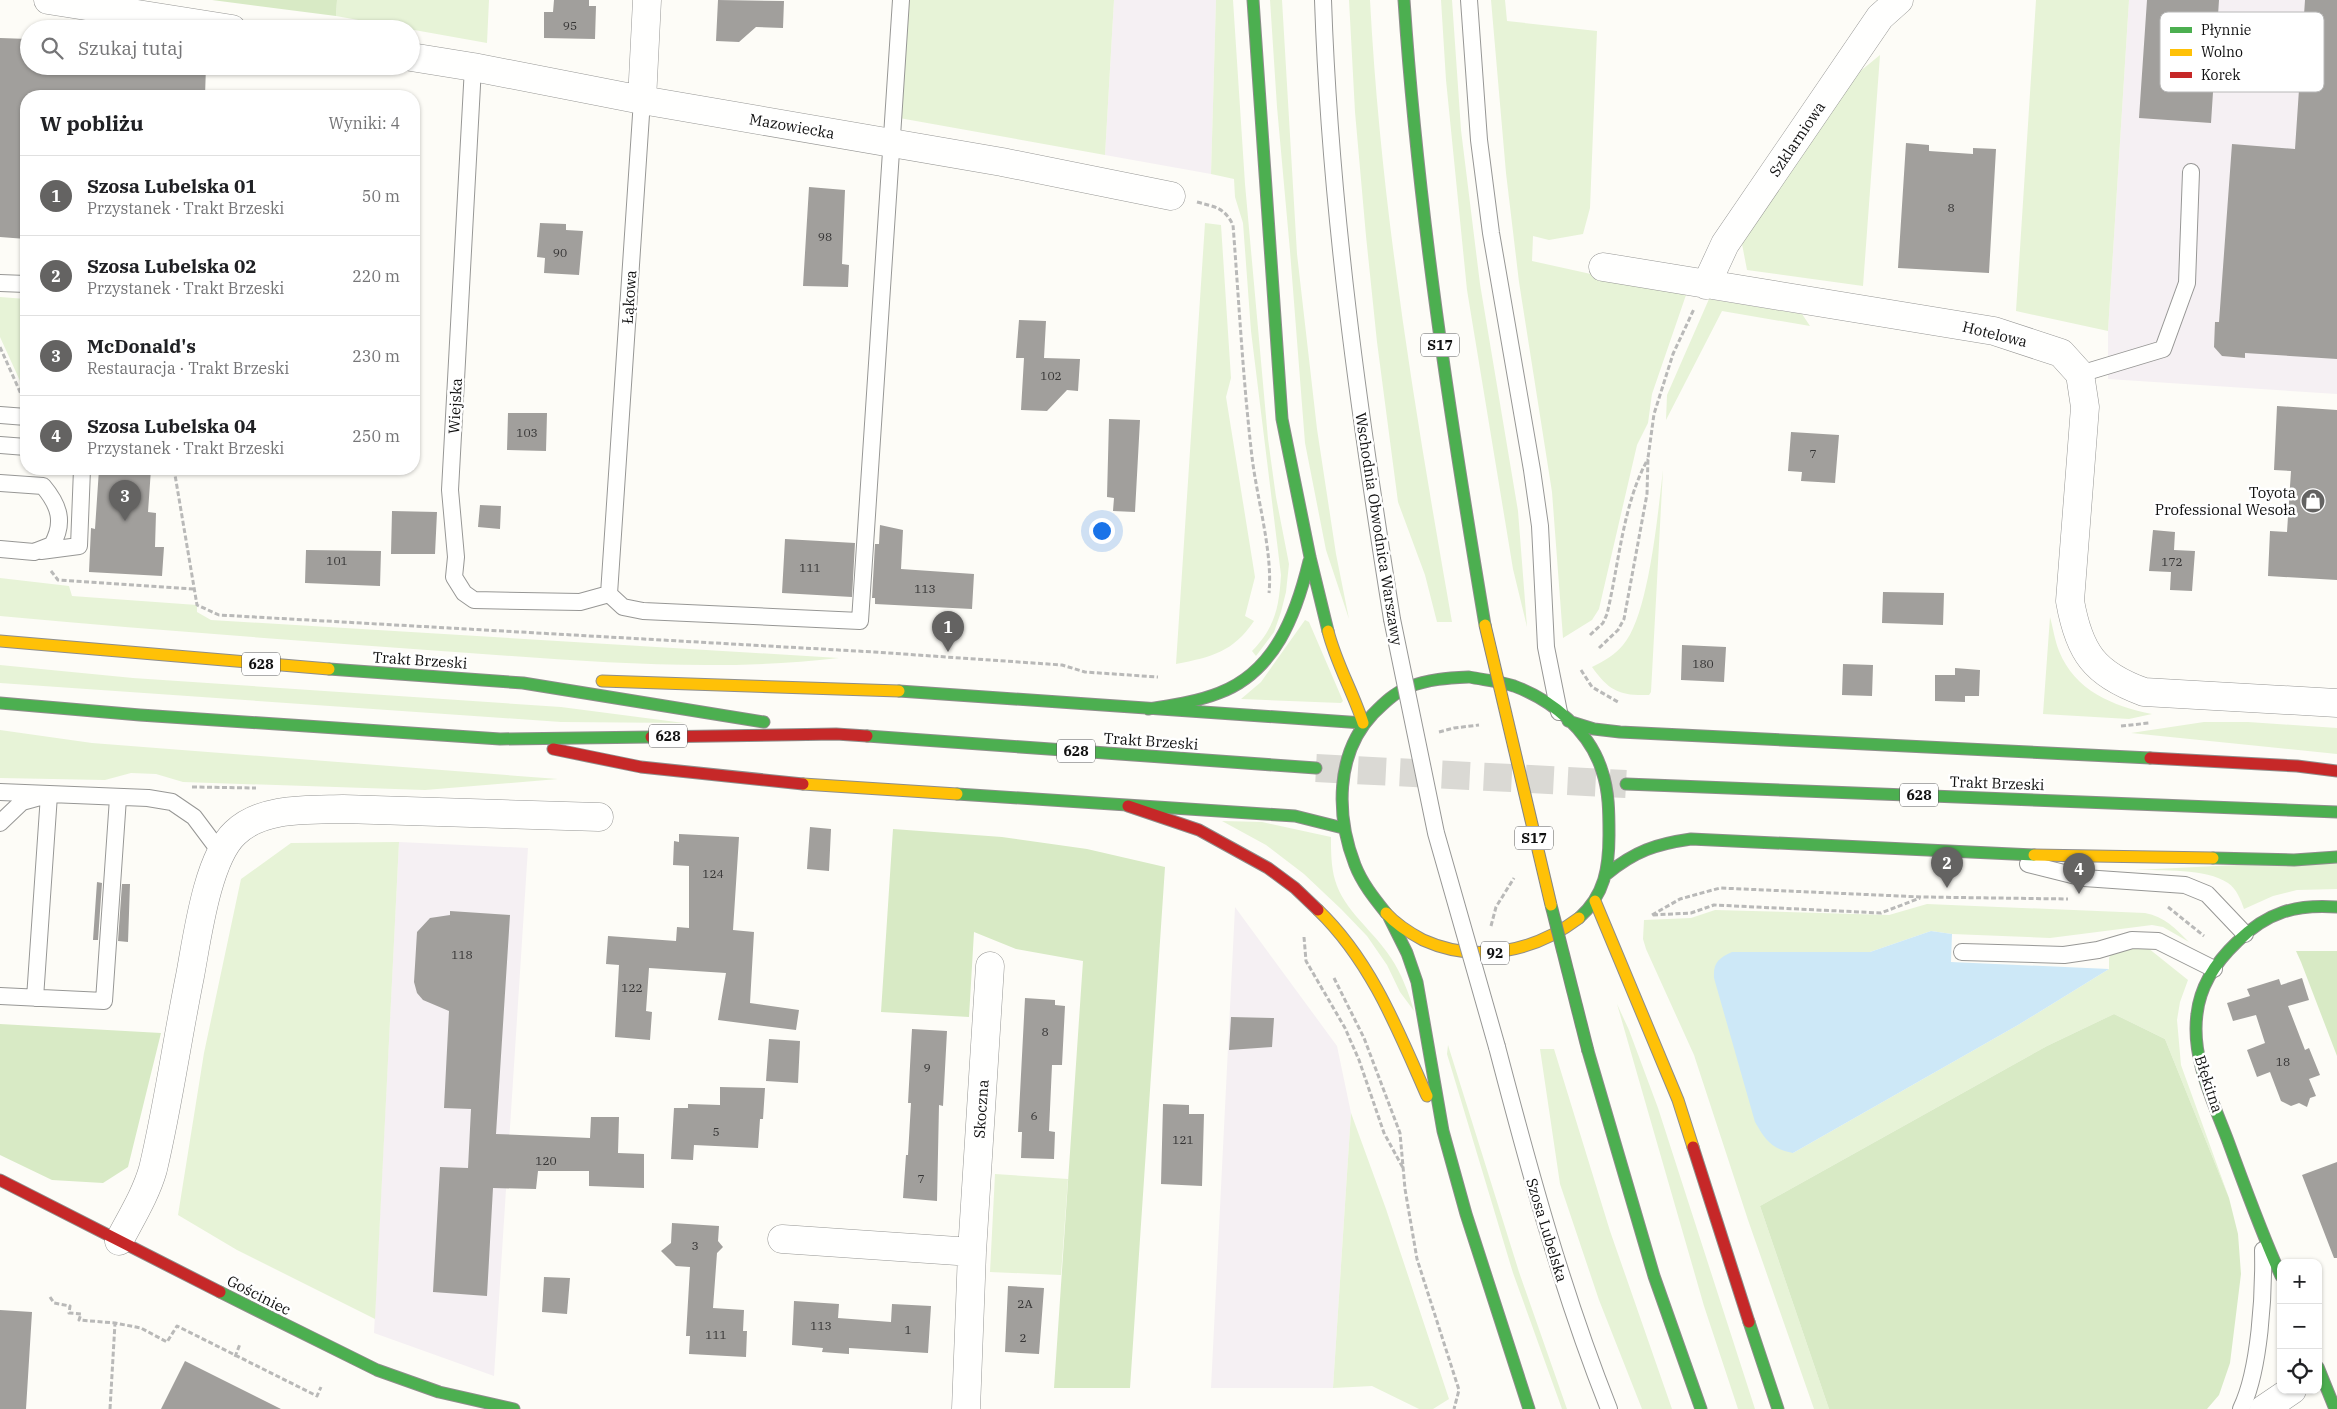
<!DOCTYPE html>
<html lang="pl">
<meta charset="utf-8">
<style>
:root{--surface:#fff;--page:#f2f2f2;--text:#202124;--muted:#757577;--line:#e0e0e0;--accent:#646362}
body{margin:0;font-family:"IBM Plex Serif",serif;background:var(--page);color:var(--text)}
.controls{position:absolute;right:15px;bottom:15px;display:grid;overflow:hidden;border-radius:10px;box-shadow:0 1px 4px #0004}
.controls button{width:45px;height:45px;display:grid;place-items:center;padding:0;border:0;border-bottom:1px solid var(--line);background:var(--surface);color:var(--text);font:25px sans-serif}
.you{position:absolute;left:1101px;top:530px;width:18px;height:18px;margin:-12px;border:4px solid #fff;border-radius:50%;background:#1a73e8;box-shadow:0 0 0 8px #1a73e833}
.badge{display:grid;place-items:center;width:32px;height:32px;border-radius:50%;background:var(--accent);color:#fff;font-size:16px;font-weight:700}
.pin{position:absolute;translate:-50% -41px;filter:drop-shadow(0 1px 2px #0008)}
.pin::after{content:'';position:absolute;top:26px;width:18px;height:15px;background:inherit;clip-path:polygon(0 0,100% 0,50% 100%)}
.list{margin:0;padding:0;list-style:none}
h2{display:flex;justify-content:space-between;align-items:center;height:65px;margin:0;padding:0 20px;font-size:21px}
h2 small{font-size:16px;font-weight:400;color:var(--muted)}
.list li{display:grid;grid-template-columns:32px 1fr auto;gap:15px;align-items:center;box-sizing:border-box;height:80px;padding:0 20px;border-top:1px solid var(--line)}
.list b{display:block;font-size:19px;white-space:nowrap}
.list p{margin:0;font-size:16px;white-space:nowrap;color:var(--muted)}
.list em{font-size:16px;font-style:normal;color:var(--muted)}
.icon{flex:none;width:28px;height:28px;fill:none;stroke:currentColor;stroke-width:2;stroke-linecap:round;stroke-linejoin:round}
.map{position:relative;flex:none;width:2337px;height:1409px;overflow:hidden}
.search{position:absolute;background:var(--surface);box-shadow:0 1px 4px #0004;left:20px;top:20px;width:400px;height:55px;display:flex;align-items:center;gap:12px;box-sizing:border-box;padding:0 18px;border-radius:28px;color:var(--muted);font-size:19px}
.panel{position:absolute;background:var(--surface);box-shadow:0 1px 4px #0004;left:20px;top:90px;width:400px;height:385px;border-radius:20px}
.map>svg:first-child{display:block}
.industrial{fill:#f5f0f3}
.green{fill:#e7f3d7}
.forest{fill:#d8eac5}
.water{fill:#cde8f7}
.building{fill:#a19f9c}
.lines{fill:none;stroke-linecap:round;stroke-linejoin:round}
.primary-tunnel{stroke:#dad9d4;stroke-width:28;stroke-dasharray:28 14;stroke-linecap:butt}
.lane-casing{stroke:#979795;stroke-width:18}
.street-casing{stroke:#979795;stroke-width:29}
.fast-casing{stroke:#8e8d8b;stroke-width:13}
.slow-casing{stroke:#8e8d8b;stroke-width:13}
.jam-casing{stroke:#8e8d8b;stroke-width:13}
.path{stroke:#b9b9b8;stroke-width:3;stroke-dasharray:5 2.5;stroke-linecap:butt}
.lane{stroke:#fffffe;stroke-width:16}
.street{stroke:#fffffe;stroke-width:28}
.fast{stroke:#4caf50;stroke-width:11}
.slow{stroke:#ffc107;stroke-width:11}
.jam{stroke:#c62828;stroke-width:11}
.lane-bridge-casing{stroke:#979795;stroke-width:18;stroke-linecap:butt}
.fast-bridge-casing{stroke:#858482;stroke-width:13;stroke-linecap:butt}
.slow-bridge-casing{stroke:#858482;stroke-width:13;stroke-linecap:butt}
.lane-bridge{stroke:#fffffe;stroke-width:16}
.fast-bridge{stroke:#4caf50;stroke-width:11}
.slow-bridge{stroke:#ffc107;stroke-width:11}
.labels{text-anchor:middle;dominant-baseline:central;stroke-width:5;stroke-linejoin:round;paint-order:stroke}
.number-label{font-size:12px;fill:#353434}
.shield{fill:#fff;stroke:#585858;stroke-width:1}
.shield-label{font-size:14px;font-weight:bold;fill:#111}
.street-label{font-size:15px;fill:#111;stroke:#fff}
.poi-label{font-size:15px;fill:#111;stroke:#fff;text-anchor:end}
.key{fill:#fff;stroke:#b8b8b8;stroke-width:1}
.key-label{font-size:14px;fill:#111}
</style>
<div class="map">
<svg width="2337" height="1409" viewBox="0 0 2337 1409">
<rect width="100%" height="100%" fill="#fdfcf7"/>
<path class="industrial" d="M1114 0H1216L1211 174 1105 155Z
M2129 0H2337V394L2108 379V331Z
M399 842 528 848 494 1376 374 1333Z
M1235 907 1337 1046 1351 1113 1333 1388H1211Z"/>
<path class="green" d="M337 0H489L487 43 336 16Z
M895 0H1114L1105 155 888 116Z
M1216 0H1233L1245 184 1268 439 1276 497 1289 564 1286 592 1281 612 1274 632 1256 656 1252 651C1275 627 1279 608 1281 575L1251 331 1243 223 1235 197 1234 179 1211 174Z
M1270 0H1282L1297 254 1317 429 1336 554 1349 619 1326 550 1305 443 1290 251 1277 107Z
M1349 0H1370C1381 209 1416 417 1452 622H1437L1425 575 1398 502 1377 342 1366 236 1355 112Z
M1441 0H1452L1461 130 1480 284 1518 511 1527 627 1513 569 1467 290 1446 80Z
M1491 0H1505L1507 21 1597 31 1590 208 1583 234 1549 240 1533 236 1532 261 1686 295 1652 394 1648 423 1637 445 1599 609 1592 620 1563 638 1552 492 1519 282 1506 173Z
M2036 0H2129L2108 331 2016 311Z
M1880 55 1863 286 1747 270 1742 244 1847 82Z
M1205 223 1221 225 1231 378 1226 397 1255 577 1245 616 1254 621C1233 652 1212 657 1176 664Z
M0 297 26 299V394L0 337Z
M1709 299 1802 314 1810 326 1722 311 1666 420 1667 395Z
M1663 470 1651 692 1649 695C1620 696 1609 691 1592 667 1604 661 1615 655 1623 645 1649 616 1658 511 1663 470Z
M0 578 69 586 72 596 197 605V612L211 620 839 658C711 673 583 661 455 652 303 641 152 630 0 616Z
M2050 617C2053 628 2055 641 2059 651 2075 691 2113 706 2152 714L2129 719 2043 714Z
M1305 620 1309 622 1343 701 1341 703 1241 699 1261 682Z
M0 665 133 678 561 707 684 723 561 722 0 683Z
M2204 722H2248L2337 728V754L2131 733Z
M0 730 92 743 558 779 425 790 183 782 156 774 131 773 105 780 0 778Z
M1222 821 1262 822 1331 837C1331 851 1331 866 1335 880 1344 911 1374 931 1391 958 1401 973 1409 993 1414 1011L1400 992 1387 965 1367 936 1341 909 1304 874 1266 845Z
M399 842 375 1319 237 1250 178 1215 204 1053 241 879 291 843Z
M2337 860V889L2297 890 2273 896 2244 909C2241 900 2236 888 2228 883 2206 868 2161 871 2135 870Z
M1927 904 2145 913C2165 917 2175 928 2189 942L2163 927 2152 925 2050 938 1952 934 1931 931 1870 952H1732L1793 1153 2018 1025 2109 969V958L2112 952 2120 948H2148L2188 980 2180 1002 2177 1020 2181 1065 2229 1198 2165 1039 2114 1014 2047 1046 1760 1206 1829 1409H1814L1748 1220 1694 1055 1646 949 1643 939 1644 920 1691 918 1715 910 1889 915Z
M1617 1004 1629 1030 1658 1108 1755 1409H1738L1704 1306Z
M1448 1045 1519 1272 1567 1409H1562L1513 1273 1447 1054Z
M1540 1049H1554L1610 1231 1672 1409H1642L1599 1300 1560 1184Z
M1351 1113 1386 1209 1449 1399 1433 1409H1419L1372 1386 1333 1388Z
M995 1174 1068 1179 1061 1275 990 1272Z"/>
<path class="forest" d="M212 0H337L336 16Z
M893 829 1002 837 1087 849 1165 867 1130 1388H1054L1083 961 1016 949 974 932 969 1017 881 1012Z
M2296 951H2337V1056L2301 962Z
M2114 1014 2165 1039 2229 1198 2238 1234 2241 1274 2230 1363 2219 1395 2207 1409H1829L1760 1206 2047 1046Z
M0 1024 161 1033 128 1167 103 1183 52 1180 0 1155Z"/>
<path class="water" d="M1931 931 1952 934 1951 962 2109 969 2018 1025 1793 1153C1772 1149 1766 1141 1755 1122L1714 978C1713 962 1719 958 1732 952H1870Z"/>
<path class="building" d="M554 0H589V6H596L595 39 544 38V12H553Z
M718 0 784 1 783 28 756 27 739 42 716 41Z
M2147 0H2219L2211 123 2139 118Z
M2305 0H2337V359L2245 353V358L2222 356 2214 347 2215 322H2219L2232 144 2295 149Z
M0 38 29 39V66H206L205 96H26V239L0 237Z
M1906 143 1929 145V151L1973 154V148L1996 149 1989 273 1898 268Z
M809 187 845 190 842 264 849 265 848 287 803 286Z
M540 223 566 224V230L583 231 579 275 544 273 545 258 537 257Z
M1019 320 1046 321 1044 358 1080 359 1078 391 1067 390 1047 411 1021 410 1024 358H1016Z
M2277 406 2337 410V580L2268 576 2270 531 2287 532 2291 471 2274 470Z
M508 413H547L546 451 507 450Z
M1109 419 1140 420 1135 512 1113 511 1114 498 1107 497Z
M1791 432 1839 435 1835 483 1801 481 1802 472 1788 471Z
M99 469H151L148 512 156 513 155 547H164L162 576 89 572 91 528 95 529Z
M480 505 501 506 500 529 478 527Z
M392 511 437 512 435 554H391Z
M880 525 903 530 901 569 974 574 972 609 875 604V598H872L875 544H879Z
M2153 530 2175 532 2174 550 2195 551 2192 591 2170 590 2171 572 2149 571Z
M785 539 855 543 852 597 782 593Z
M306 550 381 551 380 586 305 583Z
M1883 592 1944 593 1943 625 1882 623Z
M1682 645 1726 647 1724 682 1681 680Z
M1843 664 1873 665 1872 696 1842 695Z
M1955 668 1980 670 1979 696H1965V702L1935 701V675H1955Z
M810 827 831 829 829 871 807 869Z
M679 834 739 837 733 930 754 932 750 1003 799 1010 796 1030 718 1020 726 973 649 968 646 1011 652 1012 650 1040 615 1037 619 965 606 964 608 936 676 941 677 927 689 928V866L673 865 674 841 679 842Z
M97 882 102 883 98 940H93Z
M122 884H130L128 942 118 941Z
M450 911 510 915 496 1134 590 1138 591 1117H619L618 1153 644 1154V1188L589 1186V1171H538L536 1189 493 1188 487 1296 433 1292 440 1167 468 1168 471 1109 444 1108 449 1011 423 1000 417 993 414 982 417 932 430 918 450 915Z
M2302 978 2309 1000 2288 1006 2305 1050 2309 1048 2320 1075 2309 1079 2316 1096 2310 1098 2307 1107 2299 1103 2291 1106 2281 1101 2270 1072 2257 1077 2247 1050 2265 1043 2256 1015 2233 1021 2227 1003 2250 996 2247 989 2279 979 2281 985Z
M1025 998 1055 1000V1005L1065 1006 1062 1065H1052L1049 1131 1055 1132 1054 1159 1021 1158 1022 1132H1018Z
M1231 1017 1274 1018 1272 1047 1229 1050Z
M912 1029 947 1031 943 1106 939 1105 937 1201 903 1198 906 1155H908L911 1103H908Z
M769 1039 800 1041 798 1083 766 1081Z
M720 1087 765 1088 763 1119H760L758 1148 694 1145 693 1160 671 1159 674 1108H688V1104L720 1105Z
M1163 1104 1189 1105V1114H1204L1202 1186 1161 1184Z
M2337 1162V1258H2334L2302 1175Z
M672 1223 719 1226 718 1241 723 1247 717 1253 713 1308 744 1310 743 1331H747L746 1357 689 1354 690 1336H686L690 1267 676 1266 661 1251 671 1243Z
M544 1277 570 1278 567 1314 542 1312Z
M1008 1286 1044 1288 1039 1354 1005 1352Z
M794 1301 839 1304 838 1318 891 1322 892 1304 931 1306 928 1353 849 1348V1354L822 1352 823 1348 792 1345Z
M0 1310 32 1312 26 1409H0Z
M185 1361 281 1409H161Z"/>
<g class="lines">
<path class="primary-tunnel" d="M1316 768 1626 784"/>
<defs>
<path id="lane" d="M1323 0C1330 208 1359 413 1392 619
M1469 0 1479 140 1491 233 1532 470 1540 526 1546 647 1559 712
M473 67 450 490 456 557 454 577 464 593 474 600 580 602 609 594
M0 283 26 284
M2080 374 2163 349 2187 283 2191 172
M0 415 26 417
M0 445 26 447
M0 483 43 486C59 505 65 522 52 545L34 552 0 549
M41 551 79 546 82 469
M609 594 623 607 643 611 860 621 901 0
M609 594 642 100
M0 792 148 798 172 802 194 817 221 853
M0 823 22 802 40 797
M2028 864 2084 878 2185 885 2207 894 2245 934
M1962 952 2064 955 2098 950 2132 940 2158 941 2214 969
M0 996 104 1001 118 798
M35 998 49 795
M1497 1047C1529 1169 1562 1291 1609 1409
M2241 1409C2260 1370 2264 1293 2263 1250"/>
<path id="street" d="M48 0 232 29
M411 57 473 67 642 100 1002 162 1171 196
M642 100 647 0
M1603 267 1994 331 2061 353 2080 374 2085 407 2070 601C2079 652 2094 674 2144 692L2337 703
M1706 285 1725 244 1880 17 1899 0
M782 1239 972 1252
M119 1241C131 1218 146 1194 153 1169 168 1106 177 1040 190 976 197 939 207 859 235 833 262 807 308 810 343 809L599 817
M966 1409 972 1252 990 966
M2264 1409 2292 1390"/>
<path id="fast" d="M1253 0 1282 419 1310 557 1328 631
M1404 0C1418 210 1450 417 1485 625
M329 669 523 683 764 722
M1469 677C1484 680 1499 681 1514 686 1552 700 1590 731 1602 771 1609 791 1609 813 1609 835 1609 867 1605 895 1579 918
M899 691 1363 723
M0 703 140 715 500 739 651 737
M1148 709C1172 705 1196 702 1219 693 1275 672 1296 615 1309 561
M1568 721 1594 729 1620 732 2150 758
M867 736 1316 768
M1626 784 2337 812
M957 794 1295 816 1343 828
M2213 858 2294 860 2337 857
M1607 874C1635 851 1656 844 1691 839L2034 855
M1386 913C1374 898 1362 883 1355 865 1336 816 1335 754 1373 714 1383 704 1395 692 1409 687 1428 679 1449 678 1469 677
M1389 917 1407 953 1417 982 1443 1131 1466 1214 1529 1409
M1588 1051 1654 1276 1701 1409
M2281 1276C2261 1232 2245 1187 2228 1141 2213 1101 2191 1058 2197 1014 2200 986 2217 961 2237 942 2267 912 2296 904 2337 907
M220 1292 377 1370 439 1392 514 1409
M1749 1322 1778 1409
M2318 1367 2335 1409"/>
<path id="slow" d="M1328 631C1336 663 1353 692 1363 723
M0 641 329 669
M602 681 899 691
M803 784 957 794
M2034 855 2213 858
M1595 901 1678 1100 1693 1147
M1318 910C1371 961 1398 1030 1427 1096
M1386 913C1396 924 1410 933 1423 940 1476 964 1534 952 1579 918"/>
<path id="jam" d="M651 737 836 734 867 736
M553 749 641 767 803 784
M2150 758 2297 766 2337 771
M1128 806 1199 830 1268 868 1295 888 1318 910
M1693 1147 1749 1322
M0 1180 220 1292"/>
</defs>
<use href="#lane" class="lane-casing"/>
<use href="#street" class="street-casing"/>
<use href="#fast" class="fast-casing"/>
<use href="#slow" class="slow-casing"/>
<use href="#jam" class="jam-casing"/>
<path class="path" d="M1197 202C1215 207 1224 207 1233 225 1239 302 1243 380 1252 457 1257 499 1273 553 1269 593
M0 347 21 394
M174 469 197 605 219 615 874 652 1062 665 1085 672 1158 677
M51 571 58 580 194 589
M1590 635 1603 623 1607 614C1619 564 1623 503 1648 459
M1599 648 1618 630 1624 619 1647 494 1648 458 1654 414 1673 354 1694 309
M1581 670 1592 687 1618 702
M2121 726 2149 723
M1439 732 1454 728 1479 725
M192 787 256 788
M2168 907 2204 936
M1652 915 1680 899 1720 888 1922 897 2068 899
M1653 915 1691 913 1714 905 1881 913 1920 898
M1491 926 1496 907 1514 878
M1304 937 1306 961 1345 1028 1359 1060 1384 1133 1403 1168
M1334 978 1364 1038 1400 1133 1405 1189 1417 1259 1459 1390 1454 1409
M50 1297 54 1303 70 1306 69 1313 81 1314 79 1320 115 1323 141 1328 167 1342 177 1326 317 1396 321 1387
M235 1357 240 1344
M110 1409 115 1323"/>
<use href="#lane" class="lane"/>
<use href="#street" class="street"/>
<use href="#fast" class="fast"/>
<use href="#slow" class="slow"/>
<use href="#jam" class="jam"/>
<defs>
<path id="lane-bridge" d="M1392 619 1436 833 1497 1047"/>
<path id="fast-bridge" d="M1551 905 1588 1051"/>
<path id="slow-bridge" d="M1485 625 1551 905"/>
</defs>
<use href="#lane-bridge" class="lane-bridge-casing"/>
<use href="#fast-bridge" class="fast-bridge-casing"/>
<use href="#slow-bridge" class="slow-bridge-casing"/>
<use href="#lane-bridge" class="lane-bridge"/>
<use href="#fast-bridge" class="fast-bridge"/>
<use href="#slow-bridge" class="slow-bridge"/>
</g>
<defs>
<symbol id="shop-disc" viewBox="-11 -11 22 22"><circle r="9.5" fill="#646362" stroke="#fff"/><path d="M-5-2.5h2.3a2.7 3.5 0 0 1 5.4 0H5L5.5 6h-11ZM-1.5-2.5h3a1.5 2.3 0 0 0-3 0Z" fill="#fff"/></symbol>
</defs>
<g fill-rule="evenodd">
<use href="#shop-disc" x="2299" y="487" width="28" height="28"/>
</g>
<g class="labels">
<g class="number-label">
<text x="570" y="25">95</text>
<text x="1951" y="207">8</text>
<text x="825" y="236">98</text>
<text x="560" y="252">90</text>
<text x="1051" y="375">102</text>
<text x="527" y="432">103</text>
<text x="1813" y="453">7</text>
<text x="337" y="560">101</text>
<text x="2172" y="561">172</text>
<text x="810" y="567">111</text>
<text x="925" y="588">113</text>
<text x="1703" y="663">180</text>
<text x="713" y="873">124</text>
<text x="462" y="954">118</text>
<text x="632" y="987">122</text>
<text x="1045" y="1031">8</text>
<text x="2283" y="1061">18</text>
<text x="927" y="1067">9</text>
<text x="1034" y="1115">6</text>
<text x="716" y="1131">5</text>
<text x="1183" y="1139">121</text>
<text x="546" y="1160">120</text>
<text x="921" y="1178">7</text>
<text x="695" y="1245">3</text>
<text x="1025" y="1303">2A</text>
<text x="821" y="1325">113</text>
<text x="908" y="1329">1</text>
<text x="716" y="1334">111</text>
<text x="1023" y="1337">2</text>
</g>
<g class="shield">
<rect x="1421" y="333.5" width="38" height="23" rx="4"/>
<rect x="242" y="652.5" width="38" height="23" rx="4"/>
<rect x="649" y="724.5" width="38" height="23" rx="4"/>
<rect x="1057" y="739.5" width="38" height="23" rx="4"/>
<rect x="1900" y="783.5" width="38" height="23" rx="4"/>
<rect x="1515" y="826.5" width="38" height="23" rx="4"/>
<rect x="1481" y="941.5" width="28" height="23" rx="4"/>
</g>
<g class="shield-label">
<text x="1440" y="345">S17</text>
<text x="261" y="664">628</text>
<text x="668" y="736">628</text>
<text x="1076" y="751">628</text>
<text x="1919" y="795">628</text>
<text x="1534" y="838">S17</text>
<text x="1495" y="953">92</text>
</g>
<g class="street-label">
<text transform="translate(792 126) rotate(10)">Mazowiecka</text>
<text transform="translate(1797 139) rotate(-56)">Szklarniowa</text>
<text transform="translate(629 297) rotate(-86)">Łąkowa</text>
<text transform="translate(1995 334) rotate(14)">Hotelowa</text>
<text transform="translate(455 406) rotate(-87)">Wiejska</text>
<text transform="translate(1379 529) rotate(81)">Wschodnia Obwodnica Warszawy</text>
<text transform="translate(420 660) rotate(4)">Trakt Brzeski</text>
<text transform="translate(1151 741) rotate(4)">Trakt Brzeski</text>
<text transform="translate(1997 783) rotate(2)">Trakt Brzeski</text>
<text transform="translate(2209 1084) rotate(72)">Błękitna</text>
<text transform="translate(981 1109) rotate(-86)">Skoczna</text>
<text transform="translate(1547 1230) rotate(73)">Szosa Lubelska</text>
<text transform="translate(259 1295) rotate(27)">Gościniec</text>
</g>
<g class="poi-label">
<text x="2296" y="492">Toyota<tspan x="2296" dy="17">Professional Wesoła</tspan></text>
</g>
</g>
<rect x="2160" y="12" width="164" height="80" rx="8" class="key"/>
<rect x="2170" y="27" width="22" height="6" fill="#4caf50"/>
<rect x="2170" y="49" width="22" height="7" fill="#ffc107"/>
<rect x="2170" y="72" width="22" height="6" fill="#c62828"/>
<g class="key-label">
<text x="2201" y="35">Płynnie</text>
<text x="2201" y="57">Wolno</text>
<text x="2201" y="80">Korek</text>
</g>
</svg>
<div class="controls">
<button>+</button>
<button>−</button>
<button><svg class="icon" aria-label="locate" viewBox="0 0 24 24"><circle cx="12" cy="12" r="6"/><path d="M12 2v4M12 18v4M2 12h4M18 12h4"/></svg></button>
</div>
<div class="you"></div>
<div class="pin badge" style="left:948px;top:652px">1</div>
<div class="pin badge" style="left:1947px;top:888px">2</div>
<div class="pin badge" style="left:125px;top:521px">3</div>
<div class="pin badge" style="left:2079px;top:894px">4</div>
<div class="search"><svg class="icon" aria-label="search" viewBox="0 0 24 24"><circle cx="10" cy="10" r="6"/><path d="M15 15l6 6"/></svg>Szukaj tutaj</div>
<section class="panel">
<h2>W pobliżu<small>Wyniki: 4</small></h2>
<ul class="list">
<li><span class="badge">1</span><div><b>Szosa Lubelska 01</b><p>Przystanek · Trakt Brzeski</p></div><em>50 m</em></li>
<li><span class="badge">2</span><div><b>Szosa Lubelska 02</b><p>Przystanek · Trakt Brzeski</p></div><em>220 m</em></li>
<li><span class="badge">3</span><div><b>McDonald's</b><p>Restauracja · Trakt Brzeski</p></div><em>230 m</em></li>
<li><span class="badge">4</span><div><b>Szosa Lubelska 04</b><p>Przystanek · Trakt Brzeski</p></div><em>250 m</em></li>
</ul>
</section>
</div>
